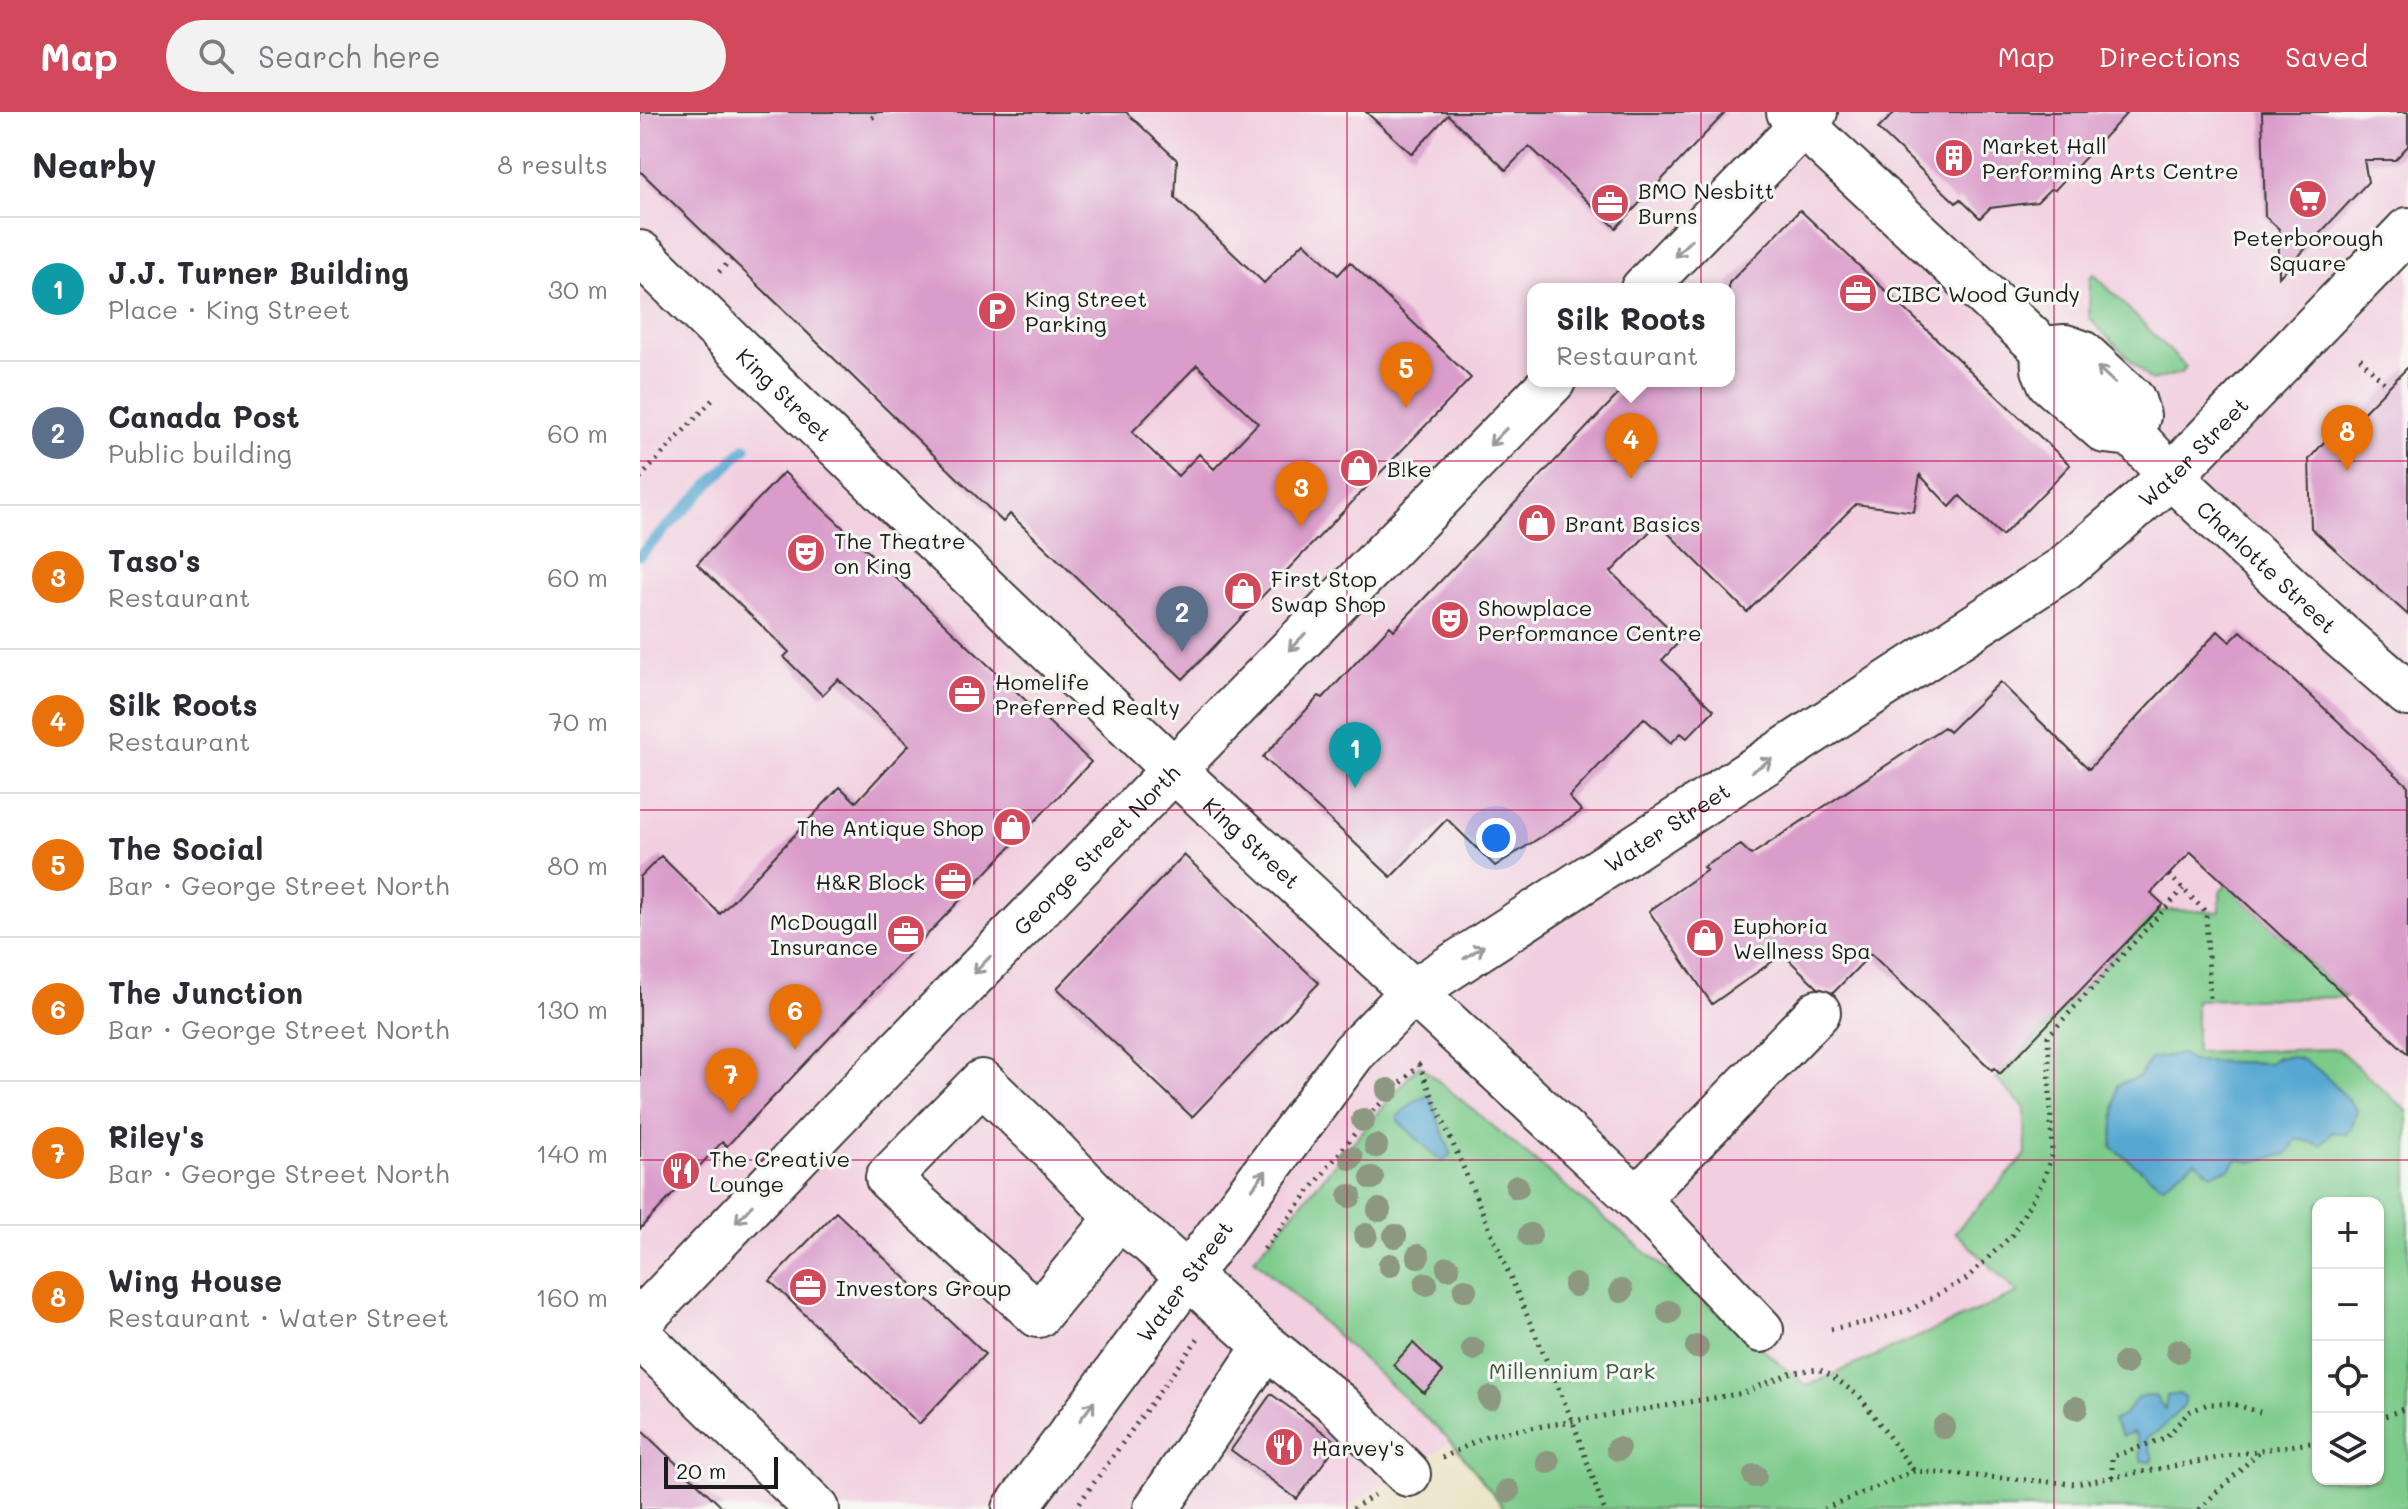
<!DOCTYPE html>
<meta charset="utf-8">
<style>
:root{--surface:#fff;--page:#f2f2f3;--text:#2b2b33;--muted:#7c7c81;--line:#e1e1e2;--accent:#d1495b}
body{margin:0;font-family:Mali,sans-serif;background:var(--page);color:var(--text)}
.controls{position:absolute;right:24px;bottom:24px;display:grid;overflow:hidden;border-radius:16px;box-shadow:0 2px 6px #0004}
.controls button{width:72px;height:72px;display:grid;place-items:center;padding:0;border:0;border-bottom:2px solid var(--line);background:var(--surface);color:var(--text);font:40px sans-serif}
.scale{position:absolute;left:24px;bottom:20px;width:114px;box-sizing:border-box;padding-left:8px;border:4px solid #1c1c1c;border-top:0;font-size:22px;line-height:28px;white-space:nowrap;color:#1c1c1c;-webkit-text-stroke:6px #f6f6f2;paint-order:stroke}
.you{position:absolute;left:856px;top:726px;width:28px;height:28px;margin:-20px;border:6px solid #fff;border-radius:50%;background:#1a73e8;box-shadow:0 0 0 12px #1a73e833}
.badge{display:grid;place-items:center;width:52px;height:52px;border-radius:50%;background:var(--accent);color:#fff;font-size:26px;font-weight:700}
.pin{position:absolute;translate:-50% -66px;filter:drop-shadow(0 2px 4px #0008)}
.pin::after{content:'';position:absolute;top:42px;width:28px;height:24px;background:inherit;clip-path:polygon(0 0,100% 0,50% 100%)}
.popup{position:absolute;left:887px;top:171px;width:208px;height:104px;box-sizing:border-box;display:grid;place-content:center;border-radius:16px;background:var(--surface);filter:drop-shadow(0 2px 6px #0005);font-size:26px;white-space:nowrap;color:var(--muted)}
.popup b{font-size:30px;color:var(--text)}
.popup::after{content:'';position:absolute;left:50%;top:100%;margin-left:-16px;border:16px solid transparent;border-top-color:var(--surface)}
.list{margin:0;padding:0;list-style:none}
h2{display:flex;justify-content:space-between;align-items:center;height:104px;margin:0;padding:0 32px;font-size:34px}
h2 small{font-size:26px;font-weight:400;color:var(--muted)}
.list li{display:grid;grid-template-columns:52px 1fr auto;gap:24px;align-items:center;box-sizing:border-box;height:144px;padding:0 32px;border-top:2px solid var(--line)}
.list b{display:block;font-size:30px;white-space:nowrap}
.list p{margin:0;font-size:26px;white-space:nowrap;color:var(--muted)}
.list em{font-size:26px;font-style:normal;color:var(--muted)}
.icon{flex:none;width:44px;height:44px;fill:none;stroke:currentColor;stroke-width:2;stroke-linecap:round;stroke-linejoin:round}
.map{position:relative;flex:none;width:1768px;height:1397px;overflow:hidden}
header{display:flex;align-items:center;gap:48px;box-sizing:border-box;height:112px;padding:0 40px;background:var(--accent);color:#fff}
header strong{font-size:38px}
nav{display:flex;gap:44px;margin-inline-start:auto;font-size:28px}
.search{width:560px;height:72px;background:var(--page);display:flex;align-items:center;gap:20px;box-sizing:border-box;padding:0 28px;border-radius:44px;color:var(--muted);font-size:30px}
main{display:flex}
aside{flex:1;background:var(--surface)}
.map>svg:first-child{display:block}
.built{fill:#f2cfe0;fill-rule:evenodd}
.green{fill:#7dcb8b;stroke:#4c7454;stroke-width:2;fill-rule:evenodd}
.water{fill:#57a8d2;stroke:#3a6277;stroke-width:2}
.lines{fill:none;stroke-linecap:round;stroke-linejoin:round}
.stream{stroke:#57a8d2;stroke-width:11}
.building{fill:#da9dcb;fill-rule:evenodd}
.minor-casing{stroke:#3b3a36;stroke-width:48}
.major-casing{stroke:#3b3a36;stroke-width:48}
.path{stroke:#3b3a36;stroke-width:5;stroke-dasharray:2 6;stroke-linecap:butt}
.minor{stroke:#fff;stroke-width:44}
.major{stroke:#fff;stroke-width:44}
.tree{fill:#8c987f}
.oneway{stroke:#999}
.grid{fill:none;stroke:#c2185b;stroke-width:2;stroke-opacity:0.55}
.labels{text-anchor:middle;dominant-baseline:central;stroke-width:6;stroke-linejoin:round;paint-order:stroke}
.poi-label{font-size:22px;fill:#1c1c1c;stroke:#f6f6f2;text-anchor:start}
.street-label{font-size:22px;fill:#1c1c1c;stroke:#f6f6f2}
.park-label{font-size:22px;fill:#3e5943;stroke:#f6f6f2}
</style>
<header>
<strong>Map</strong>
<div class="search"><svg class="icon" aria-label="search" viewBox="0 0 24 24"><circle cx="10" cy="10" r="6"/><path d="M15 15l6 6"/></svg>Search here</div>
<nav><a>Map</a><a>Directions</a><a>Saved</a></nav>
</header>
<main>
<aside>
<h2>Nearby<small>8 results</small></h2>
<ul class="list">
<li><span class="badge" style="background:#0f9aa8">1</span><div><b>J.J. Turner Building</b><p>Place · King Street</p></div><em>30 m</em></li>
<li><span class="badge" style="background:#5c6f8a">2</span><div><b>Canada Post</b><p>Public building</p></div><em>60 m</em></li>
<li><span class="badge" style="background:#e8710a">3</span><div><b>Taso's</b><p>Restaurant</p></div><em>60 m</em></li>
<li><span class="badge" style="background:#e8710a">4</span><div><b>Silk Roots</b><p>Restaurant</p></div><em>70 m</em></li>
<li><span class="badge" style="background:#e8710a">5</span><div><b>The Social</b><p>Bar · George Street North</p></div><em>80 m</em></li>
<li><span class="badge" style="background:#e8710a">6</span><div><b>The Junction</b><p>Bar · George Street North</p></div><em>130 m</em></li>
<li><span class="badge" style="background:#e8710a">7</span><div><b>Riley's</b><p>Bar · George Street North</p></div><em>140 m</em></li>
<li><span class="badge" style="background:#e8710a">8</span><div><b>Wing House</b><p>Restaurant · Water Street</p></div><em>160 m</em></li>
</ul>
</aside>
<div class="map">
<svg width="1768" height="1397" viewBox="0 0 1768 1397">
<rect width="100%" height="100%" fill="#f6f6f2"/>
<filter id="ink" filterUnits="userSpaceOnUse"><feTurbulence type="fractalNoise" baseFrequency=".0125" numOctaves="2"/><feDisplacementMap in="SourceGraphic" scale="16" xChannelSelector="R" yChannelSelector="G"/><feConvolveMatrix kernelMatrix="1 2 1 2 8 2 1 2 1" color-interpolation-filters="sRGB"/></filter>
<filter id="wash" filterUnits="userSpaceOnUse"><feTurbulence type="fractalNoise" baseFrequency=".006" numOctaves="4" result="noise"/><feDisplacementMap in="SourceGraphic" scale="32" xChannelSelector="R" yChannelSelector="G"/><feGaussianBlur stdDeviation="1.8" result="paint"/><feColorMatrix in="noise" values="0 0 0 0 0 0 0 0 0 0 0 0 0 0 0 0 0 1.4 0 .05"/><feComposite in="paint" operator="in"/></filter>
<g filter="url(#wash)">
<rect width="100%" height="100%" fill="#ece4c8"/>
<path class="built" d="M0 0H1768V1009L1166 1274 615 1147 812 1330 731 1381 700 1397H0ZM893 177H1089V269H893Z"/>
<path class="green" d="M1454 162 1546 255 1541 261 1511 269 1449 206 1450 166Z
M1586 772 1706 885 1556 888V940L1698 937 1768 1000V1397H865L812 1330 614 1147 779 953 1167 1274 1378 1181 1315 1120 1386 1043 1385 996 1356 967 1515 800 1533 798 1580 800V779ZM1542 942 1551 949 1629 951 1638 944 1522 1073 1473 1035 1477 973 1499 965 1510 947ZM1678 1091H1738V1367H1678Z"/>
<path class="water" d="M1542 942 1552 949 1629 951C1661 927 1697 976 1717 998L1711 1017 1706 1022 1692 1020 1681 1033 1657 1027 1647 1042 1611 1050 1597 1047 1590 1057 1571 1062 1555 1049 1522 1074 1472 1035 1477 973 1499 965 1510 947Z
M789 983 811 1042 802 1050 758 1009V1004L775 989Z
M1540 1282 1545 1286V1292L1520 1318 1506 1326 1513 1346 1511 1349H1501L1500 1334 1494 1320 1483 1324 1473 1309 1483 1304 1498 1285 1515 1284 1525 1297 1527 1284Z"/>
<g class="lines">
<path class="stream" d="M0 443 105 336"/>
</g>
<g id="blocks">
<path class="building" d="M0 0H486L537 48 535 86 624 171 664 130 698 163 710 150 831 266 543 567 370 402 363 410 0 59ZM557 253 618 311 574 357 559 342 538 364 492 320Z
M726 0H1086L976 116 889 34 866 58 808 3 772 42Z
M1255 0H1488L1415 78 1410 77 1397 90 1350 96 1340 106 1320 87 1316 91 1238 17Z
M1622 0H1768V34L1755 48H1724L1728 70 1639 165V117L1625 104Z
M1160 98 1430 353 1362 424 1320 384 1310 395 1280 363 1274 400 1216 392 1107 500 1018 411 971 460 1041 528 1022 548 1074 598 1047 626 1041 621 1031 631 1004 606 929 685 942 699 855 754 807 707 751 765 623 645 679 584 683 586 750 514 754 518 991 269H1089V171Z
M1768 255V503L1671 416 1669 347 1693 320 1705 319Z
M144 360 451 650 87 1034 82 1030 0 1117V765L21 744 80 802 200 675 216 690 269 633 198 567 182 583 144 545 149 540 57 452Z
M1578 519 1590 530 1601 519 1768 674V942L1551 740 1511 781 1523 792 1360 962 1354 956 1352 958 1231 842 1193 881 1178 876 1143 842 1072 892 1009 799 1067 758 1063 755 1101 733 1111 743 1304 615 1309 620 1360 570 1449 657Z
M544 743 679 871 552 1005 417 876Z
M196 1100 345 1242 279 1312 130 1169Z
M773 1231 803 1260 784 1281 753 1253Z
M631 1282 698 1331 657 1387 591 1338Z
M0 1317 84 1397H0Z"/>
</g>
</g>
<g filter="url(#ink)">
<use href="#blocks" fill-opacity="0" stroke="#3b3a36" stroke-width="2"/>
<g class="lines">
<defs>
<g id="minor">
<path id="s1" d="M0 141 260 395 534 658 997 1087 1121 1218"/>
<path id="s2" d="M1531 364 1701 524 1768 582"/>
<path d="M997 1087 1178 900"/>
<path d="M478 1106 398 1203 248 1066 342 970 415 1040 478 1106 509 1129 626 1234"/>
<path d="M516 1397 626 1234 699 1293 768 1362"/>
</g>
<g id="major">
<path d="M1149 0 1403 237 1404 257 1410 271 1465 319 1492 322 1531 364"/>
<path d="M1003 177 1175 0"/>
<path d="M1403 237 1425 235 1442 241 1493 288 1498 304 1492 322"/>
<path id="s3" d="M0 1209 192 1008 913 269"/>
<path d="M0 1224 177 1397"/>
<path id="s4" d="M375 1397 713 941 774 879 1423 457 1531 364 1768 118"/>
</g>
</defs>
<use href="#minor" class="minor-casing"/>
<use href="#major" class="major-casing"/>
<path class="path" d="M232 6 238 0
M79 160 92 147
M1720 246 1748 275
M0 366 75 285
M1529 763 1566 800 1570 887
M624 1137 730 1002 779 953 933 1310 964 1397
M1191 1217 1233 1209 1272 1197 1326 1167 1372 1123 1403 1069 1412 1043 1408 924 1543 777
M1738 1307 1768 1295
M802 1346 848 1323 1104 1281 1152 1260 1178 1257 1192 1264 1220 1285 1274 1359
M1472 1365V1345L1525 1326 1549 1300 1568 1292H1593L1620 1300
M435 1397 559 1225
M713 1397 734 1383
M1184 1397 1274 1359 1436 1372 1621 1338 1678 1330
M1559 1397 1619 1340"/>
<use href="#minor" class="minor"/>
<use href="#major" class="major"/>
</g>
<g class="tree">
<circle cx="748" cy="978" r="12"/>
<circle cx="723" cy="1008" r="12"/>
<circle cx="736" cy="1034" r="12"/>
<circle cx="711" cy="1046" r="12"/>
<circle cx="732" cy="1066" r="12"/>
<circle cx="877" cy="1075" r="12"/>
<circle cx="710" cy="1084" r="12"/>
<circle cx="739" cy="1098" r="12"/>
<circle cx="726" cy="1123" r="12"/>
<circle cx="890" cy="1123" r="12"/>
<circle cx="755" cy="1124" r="12"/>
<circle cx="778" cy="1144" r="12"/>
<circle cx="750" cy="1153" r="12"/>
<circle cx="808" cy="1156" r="12"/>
<circle cx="786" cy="1172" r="12"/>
<circle cx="935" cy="1173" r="12"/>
<circle cx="825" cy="1178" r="12"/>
<circle cx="981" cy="1179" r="12"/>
<circle cx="1029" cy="1200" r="12"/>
<circle cx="1057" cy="1235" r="12"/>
<circle cx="833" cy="1237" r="12"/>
<circle cx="1538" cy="1239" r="12"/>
<circle cx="1485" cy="1251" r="12"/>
<circle cx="850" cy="1286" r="12"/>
<circle cx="1436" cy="1296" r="12"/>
<circle cx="1304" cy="1315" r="12"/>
<circle cx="978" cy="1337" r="12"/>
<circle cx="908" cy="1350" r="12"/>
<circle cx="1115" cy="1364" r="12"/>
<circle cx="868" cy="1379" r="12"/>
</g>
<defs><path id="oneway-shaft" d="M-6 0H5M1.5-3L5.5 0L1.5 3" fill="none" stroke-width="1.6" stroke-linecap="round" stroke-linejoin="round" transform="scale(2)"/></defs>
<g class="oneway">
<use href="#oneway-shaft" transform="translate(1043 136) rotate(134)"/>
<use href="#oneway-shaft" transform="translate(1466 263) rotate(-137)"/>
<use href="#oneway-shaft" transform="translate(858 325) rotate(134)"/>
<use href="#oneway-shaft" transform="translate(657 530) rotate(134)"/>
<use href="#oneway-shaft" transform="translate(1122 653) rotate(-33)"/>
<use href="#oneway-shaft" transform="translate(834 840) rotate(-33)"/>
<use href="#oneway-shaft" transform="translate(342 853) rotate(134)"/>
<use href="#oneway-shaft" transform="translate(619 1068) rotate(-53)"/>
<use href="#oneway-shaft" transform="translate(104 1102) rotate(133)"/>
<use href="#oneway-shaft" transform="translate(447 1299) rotate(-53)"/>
</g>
</g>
<path class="grid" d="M354 0V1397M707 0V1397M1061 0V1397M1414 0V1397M0 349H1768M0 698H1768M0 1048H1768"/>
<defs>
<symbol id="building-disc" viewBox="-11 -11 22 22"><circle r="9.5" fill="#d1495b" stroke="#f6f6f2"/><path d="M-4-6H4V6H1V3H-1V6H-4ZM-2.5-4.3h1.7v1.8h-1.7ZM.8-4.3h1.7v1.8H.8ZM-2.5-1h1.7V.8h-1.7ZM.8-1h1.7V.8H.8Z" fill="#fff"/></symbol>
<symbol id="supermarket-disc" viewBox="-11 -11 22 22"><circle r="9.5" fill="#d1495b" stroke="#f6f6f2"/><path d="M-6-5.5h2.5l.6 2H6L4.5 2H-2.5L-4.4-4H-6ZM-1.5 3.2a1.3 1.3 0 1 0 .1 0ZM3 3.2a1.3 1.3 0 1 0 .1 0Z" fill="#fff"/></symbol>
<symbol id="office-disc" viewBox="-11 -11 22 22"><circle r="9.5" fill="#d1495b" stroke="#f6f6f2"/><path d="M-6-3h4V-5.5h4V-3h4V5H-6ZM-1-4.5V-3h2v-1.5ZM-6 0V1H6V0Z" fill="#fff"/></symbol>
<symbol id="parking-disc" viewBox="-11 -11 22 22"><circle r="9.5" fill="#d1495b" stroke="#f6f6f2"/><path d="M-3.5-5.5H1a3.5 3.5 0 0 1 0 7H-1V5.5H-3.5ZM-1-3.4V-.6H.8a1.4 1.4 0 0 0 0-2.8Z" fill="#fff"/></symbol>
<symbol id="shop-disc" viewBox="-11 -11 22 22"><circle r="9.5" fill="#d1495b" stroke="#f6f6f2"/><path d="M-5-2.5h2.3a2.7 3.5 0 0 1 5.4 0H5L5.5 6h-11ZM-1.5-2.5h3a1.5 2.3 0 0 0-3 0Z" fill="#fff"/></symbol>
<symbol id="theatre-disc" viewBox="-11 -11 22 22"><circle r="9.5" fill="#d1495b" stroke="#f6f6f2"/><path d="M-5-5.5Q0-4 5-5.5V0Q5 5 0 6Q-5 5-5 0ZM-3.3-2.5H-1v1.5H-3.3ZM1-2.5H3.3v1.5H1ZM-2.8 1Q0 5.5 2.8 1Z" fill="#fff"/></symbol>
<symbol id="restaurant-disc" viewBox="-11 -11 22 22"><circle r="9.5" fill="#d1495b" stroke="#f6f6f2"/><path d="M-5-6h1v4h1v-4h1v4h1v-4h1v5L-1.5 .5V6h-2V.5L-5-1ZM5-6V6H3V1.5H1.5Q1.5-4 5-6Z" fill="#fff"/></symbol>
</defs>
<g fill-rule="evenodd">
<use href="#building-disc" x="1292" y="24" width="44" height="44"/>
<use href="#supermarket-disc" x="1646" y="65" width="44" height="44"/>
<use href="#office-disc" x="948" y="69" width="44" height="44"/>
<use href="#office-disc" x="1196" y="159" width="44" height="44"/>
<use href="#parking-disc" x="335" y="177" width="44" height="44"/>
<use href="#shop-disc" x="697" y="334" width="44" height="44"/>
<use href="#shop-disc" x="875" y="389" width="44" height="44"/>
<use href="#theatre-disc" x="144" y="419" width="44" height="44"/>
<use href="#shop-disc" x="581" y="457" width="44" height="44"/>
<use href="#theatre-disc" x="788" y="486" width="44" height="44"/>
<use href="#office-disc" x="305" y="560" width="44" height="44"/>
<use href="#shop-disc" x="350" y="693" width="44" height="44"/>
<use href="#office-disc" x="291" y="747" width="44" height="44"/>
<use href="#office-disc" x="244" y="800" width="44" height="44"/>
<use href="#shop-disc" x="1043" y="804" width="44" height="44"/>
<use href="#restaurant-disc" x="19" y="1037" width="44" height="44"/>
<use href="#office-disc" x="146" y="1153" width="44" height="44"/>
<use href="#restaurant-disc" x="622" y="1313" width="44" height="44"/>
</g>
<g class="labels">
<g class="poi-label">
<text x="1342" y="33">Market Hall<tspan x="1342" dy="25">Performing Arts Centre</tspan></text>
<text x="998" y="78">BMO Nesbitt<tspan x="998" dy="25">Burns</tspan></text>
<text x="1668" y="125" text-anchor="middle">Peterborough<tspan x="1668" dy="25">Square</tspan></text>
<text x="1246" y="181">CIBC Wood Gundy</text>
<text x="385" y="186">King Street<tspan x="385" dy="25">Parking</tspan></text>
<text x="747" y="356">B!ke</text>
<text x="925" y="411">Brant Basics</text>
<text x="194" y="428">The Theatre<tspan x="194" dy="25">on King</tspan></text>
<text x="631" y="466">First Stop<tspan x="631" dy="25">Swap Shop</tspan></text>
<text x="838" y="495">Showplace<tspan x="838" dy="25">Performance Centre</tspan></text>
<text x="355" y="569">Homelife<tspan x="355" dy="25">Preferred Realty</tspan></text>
<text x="344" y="715" text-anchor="end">The Antique Shop</text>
<text x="285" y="769" text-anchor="end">H&amp;R Block</text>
<text x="238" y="809" text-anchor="end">McDougall<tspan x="238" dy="25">Insurance</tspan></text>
<text x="1093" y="813">Euphoria<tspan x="1093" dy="25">Wellness Spa</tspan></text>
<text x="69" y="1046">The Creative<tspan x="69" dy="25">Lounge</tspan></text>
<text x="196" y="1175">Investors Group</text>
<text x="672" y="1335">Harvey's</text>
</g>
<g class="street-label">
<text stroke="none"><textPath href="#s1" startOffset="202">King Street</textPath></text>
<text stroke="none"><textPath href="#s4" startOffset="1604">Water Street</textPath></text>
<text stroke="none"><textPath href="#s2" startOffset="132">Charlotte Street</textPath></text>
<text stroke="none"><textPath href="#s4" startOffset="956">Water Street</textPath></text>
<text stroke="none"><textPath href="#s1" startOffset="850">King Street</textPath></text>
<text stroke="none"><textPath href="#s3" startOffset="656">George Street North</textPath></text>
<text stroke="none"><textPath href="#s4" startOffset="284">Water Street</textPath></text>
</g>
<g class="park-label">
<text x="932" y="1258">Millennium Park</text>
</g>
</g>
</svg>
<div class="controls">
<button>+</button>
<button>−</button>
<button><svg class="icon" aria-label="locate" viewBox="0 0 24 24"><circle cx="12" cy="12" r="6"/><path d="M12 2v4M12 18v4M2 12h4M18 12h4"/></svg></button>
<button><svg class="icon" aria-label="layers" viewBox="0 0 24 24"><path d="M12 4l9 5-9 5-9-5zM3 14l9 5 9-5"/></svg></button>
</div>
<div class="scale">20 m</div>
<div class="you"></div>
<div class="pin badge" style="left:715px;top:676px;background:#0f9aa8">1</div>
<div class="pin badge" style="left:542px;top:540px;background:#5c6f8a">2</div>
<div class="pin badge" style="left:661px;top:415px;background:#e8710a">3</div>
<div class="pin badge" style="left:991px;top:367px;background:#e8710a">4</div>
<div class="popup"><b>Silk Roots</b>Restaurant</div>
<div class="pin badge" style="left:766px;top:296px;background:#e8710a">5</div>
<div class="pin badge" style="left:155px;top:938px;background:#e8710a">6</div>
<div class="pin badge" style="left:91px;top:1002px;background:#e8710a">7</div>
<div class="pin badge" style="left:1707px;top:359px;background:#e8710a">8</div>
</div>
</main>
